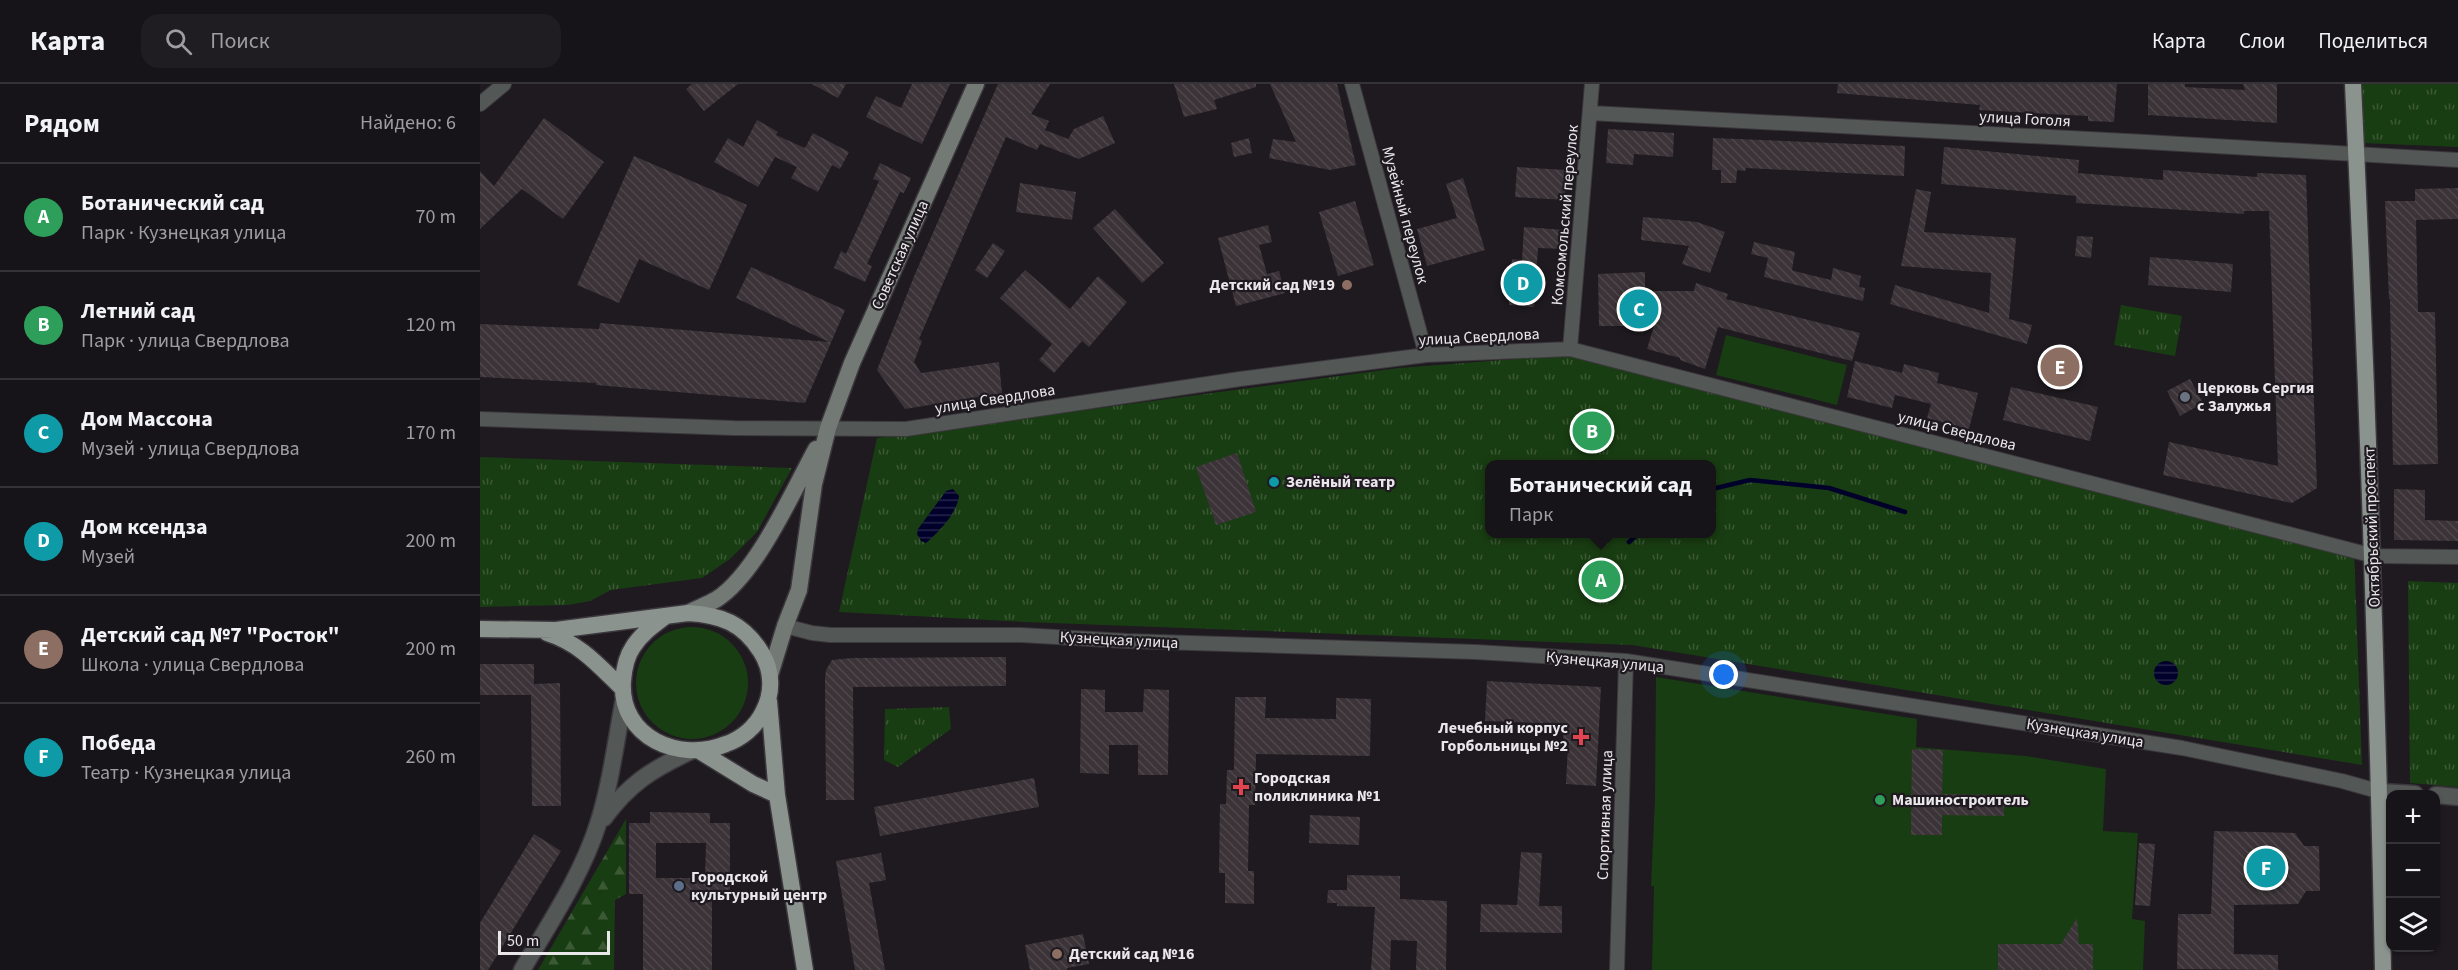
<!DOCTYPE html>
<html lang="ru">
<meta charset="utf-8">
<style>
:root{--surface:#161418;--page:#1f1d21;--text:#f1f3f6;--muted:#9e9ea2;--line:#353337;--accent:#8c9099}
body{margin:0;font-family:"Source Sans 3",sans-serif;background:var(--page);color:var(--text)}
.controls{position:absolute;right:18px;bottom:18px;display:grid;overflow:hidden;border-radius:12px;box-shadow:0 2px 4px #0004}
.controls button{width:54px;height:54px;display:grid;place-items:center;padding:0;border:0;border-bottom:2px solid var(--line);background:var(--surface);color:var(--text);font:30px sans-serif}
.scale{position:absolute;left:18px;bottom:15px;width:112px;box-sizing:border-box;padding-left:6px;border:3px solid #eae7eb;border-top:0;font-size:16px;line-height:21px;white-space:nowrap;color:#eae7eb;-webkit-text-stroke:4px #1e1a20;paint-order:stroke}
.you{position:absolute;left:1244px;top:591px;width:21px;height:21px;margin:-15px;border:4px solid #fff;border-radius:50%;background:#1a73e8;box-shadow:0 0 0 9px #1a73e833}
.badge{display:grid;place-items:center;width:39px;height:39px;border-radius:50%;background:var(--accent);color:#fff;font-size:20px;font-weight:700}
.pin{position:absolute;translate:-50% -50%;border:3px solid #fff;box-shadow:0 2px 6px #0006}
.popup{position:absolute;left:1005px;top:376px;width:231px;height:78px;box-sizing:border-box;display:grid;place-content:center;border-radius:12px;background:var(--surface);filter:drop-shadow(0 2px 4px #0005);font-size:20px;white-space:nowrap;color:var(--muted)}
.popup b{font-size:22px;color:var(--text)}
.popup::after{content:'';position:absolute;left:50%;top:100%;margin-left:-12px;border:12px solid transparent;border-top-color:var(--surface)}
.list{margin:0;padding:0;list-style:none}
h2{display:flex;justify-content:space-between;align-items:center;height:78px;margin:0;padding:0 24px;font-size:26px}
h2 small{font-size:20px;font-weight:400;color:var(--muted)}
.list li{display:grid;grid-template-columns:39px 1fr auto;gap:18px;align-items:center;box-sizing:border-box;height:108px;padding:0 24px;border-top:2px solid var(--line)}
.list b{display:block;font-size:22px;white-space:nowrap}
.list p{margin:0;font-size:20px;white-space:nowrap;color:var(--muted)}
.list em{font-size:20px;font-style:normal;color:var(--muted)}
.icon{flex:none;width:33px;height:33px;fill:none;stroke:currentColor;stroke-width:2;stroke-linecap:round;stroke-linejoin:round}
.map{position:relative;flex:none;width:1978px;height:886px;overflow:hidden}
header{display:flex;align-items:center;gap:36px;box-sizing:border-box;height:84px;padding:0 30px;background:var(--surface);border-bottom:2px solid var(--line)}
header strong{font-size:28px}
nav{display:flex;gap:33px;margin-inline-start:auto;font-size:21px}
.search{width:420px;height:54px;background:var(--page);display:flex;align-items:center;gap:15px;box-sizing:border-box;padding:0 21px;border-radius:18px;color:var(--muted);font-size:22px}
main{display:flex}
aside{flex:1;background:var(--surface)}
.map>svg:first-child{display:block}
.grass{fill:#193d12}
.forest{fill:url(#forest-firs)}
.park{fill:url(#park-tufts);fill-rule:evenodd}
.water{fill:url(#water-rules)}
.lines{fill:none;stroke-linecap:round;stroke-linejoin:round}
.stream{stroke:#00002b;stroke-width:4.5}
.building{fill:url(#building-back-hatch);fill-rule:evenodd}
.minor-casing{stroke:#3b373c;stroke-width:16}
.tertiary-casing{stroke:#3b373c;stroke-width:19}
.secondary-casing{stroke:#3b373c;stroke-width:19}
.primary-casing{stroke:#3b373c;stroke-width:19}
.minor{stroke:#535755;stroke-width:14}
.tertiary{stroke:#535755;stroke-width:16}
.secondary{stroke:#737975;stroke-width:16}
.primary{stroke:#8b938e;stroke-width:16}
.education-dot{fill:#8d6e63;stroke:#1e1a20;stroke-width:2}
.worship-dot{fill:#6b7280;stroke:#1e1a20;stroke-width:2}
.culture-dot{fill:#0f9aa8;stroke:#1e1a20;stroke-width:2}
.health-dot{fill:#e0444e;stroke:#1e1a20;stroke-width:2}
.leisure-dot{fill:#2e9e5b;stroke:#1e1a20;stroke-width:2}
.service-dot{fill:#5c6f8a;stroke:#1e1a20;stroke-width:2}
.labels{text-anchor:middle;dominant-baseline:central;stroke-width:4.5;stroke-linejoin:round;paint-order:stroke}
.street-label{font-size:16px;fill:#eae7eb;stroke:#1e1a20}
.poi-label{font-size:16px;font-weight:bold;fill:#eae7eb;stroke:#1e1a20;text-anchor:start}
</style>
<header>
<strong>Карта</strong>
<div class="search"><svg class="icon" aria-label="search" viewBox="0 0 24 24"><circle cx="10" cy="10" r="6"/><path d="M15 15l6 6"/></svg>Поиск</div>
<nav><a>Карта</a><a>Слои</a><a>Поделиться</a></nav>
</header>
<main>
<aside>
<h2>Рядом<small>Найдено: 6</small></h2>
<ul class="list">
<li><span class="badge" style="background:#2e9e5b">A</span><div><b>Ботанический сад</b><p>Парк · Кузнецкая улица</p></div><em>70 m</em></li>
<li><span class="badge" style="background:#2e9e5b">B</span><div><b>Летний сад</b><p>Парк · улица Свердлова</p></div><em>120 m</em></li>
<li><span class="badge" style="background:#0f9aa8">C</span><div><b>Дом Масcона</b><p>Музей · улица Свердлова</p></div><em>170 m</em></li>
<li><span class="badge" style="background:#0f9aa8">D</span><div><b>Дом ксендза</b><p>Музей</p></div><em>200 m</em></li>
<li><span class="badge" style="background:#8d6e63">E</span><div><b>Детский сад №7 &quot;Росток&quot;</b><p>Школа · улица Свердлова</p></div><em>200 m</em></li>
<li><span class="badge" style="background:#0f9aa8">F</span><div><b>Победа</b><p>Театр · Кузнецкая улица</p></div><em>260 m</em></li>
</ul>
</aside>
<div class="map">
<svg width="1978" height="886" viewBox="0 0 1978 886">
<defs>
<pattern id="forest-firs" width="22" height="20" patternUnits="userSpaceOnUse" patternTransform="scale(1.5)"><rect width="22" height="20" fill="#193d12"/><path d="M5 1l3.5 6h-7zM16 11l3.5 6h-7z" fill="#3b5935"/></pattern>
<pattern id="park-tufts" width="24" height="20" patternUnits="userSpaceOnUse" patternTransform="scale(1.5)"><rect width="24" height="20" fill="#193d12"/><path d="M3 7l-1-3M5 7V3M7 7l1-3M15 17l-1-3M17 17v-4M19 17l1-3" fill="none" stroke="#3b5935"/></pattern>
<pattern id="water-rules" width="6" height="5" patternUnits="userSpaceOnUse" patternTransform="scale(1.5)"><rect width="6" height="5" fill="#00002b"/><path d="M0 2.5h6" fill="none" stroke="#25254a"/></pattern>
<pattern id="building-back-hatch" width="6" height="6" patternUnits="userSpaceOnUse" patternTransform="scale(1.5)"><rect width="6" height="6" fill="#3b3337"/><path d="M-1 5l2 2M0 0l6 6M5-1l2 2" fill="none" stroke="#4e474a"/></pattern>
</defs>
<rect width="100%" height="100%" fill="#1e1a20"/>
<path class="grass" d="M1246 251 1367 281 1357 321 1236 291Z
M156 599a56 56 0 1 1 112 0a56 56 0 1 1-112 0Z
M1176 593 1437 635 1436 663 1546 672 1626 685 1623 747 1658 749 1652 835 1665 837 1663 886H1172L1174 802H1171L1175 714Z"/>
<path class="forest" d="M146 735V810L135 816 134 886H58Z"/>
<path class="park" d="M1881 0H1978V63L1884 59Z
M1641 221 1702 232 1695 272 1634 261Z
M1087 271 1112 275 1874 465 1882 681 1152 561 545 538 359 528 397 354 919 284ZM1010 380H1232V450H1010Z
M0 373 312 384 277 448 250 475 222 494 131 506 110 517 88 521 0 523Z
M1928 497 1978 499V703L1930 699Z
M469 623 471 645 418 683 404 676 405 625Z"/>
<path class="water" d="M473 405 479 412C477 429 459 448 446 459L441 457 437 450 438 445 466 407Z
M1674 589a12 12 0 1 1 24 0a12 12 0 1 1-24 0Z"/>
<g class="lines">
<path class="stream" d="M1232 405 1270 396 1349 404 1425 428
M1149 458 1158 450"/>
</g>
<path class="building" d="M212 0H258L224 27 206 5Z
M332 0H366L358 14Z
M432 0H470L442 60 386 33 396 12 421 24Z
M518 0H570L551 30 569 37 565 46 588 55 594 45 623 32 635 59 599 75 560 60 557 66 526 53 439 255 442 257 434 278 441 289 519 278 522 309 425 325 397 286 435 190Z
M694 0H776V3L734 16 737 25 704 33Z
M790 0H857L876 81 850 86 789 74 793 55 816 58Z
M1358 0H1637L1634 38 1608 37V32L1499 26 1500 21 1357 9Z
M1668 0H1705V3L1765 6 1763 0H1797V39L1668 31Z
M64 34 124 78 83 135 42 105 0 145V87L14 102Z
M277 36 298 48 296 51 325 64 333 49 369 68 360 85 352 81 338 108 311 94 317 83 295 73 278 103 234 78 248 54 263 63Z
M1128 45 1194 49 1193 73 1154 70 1153 81 1126 79Z
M769 54 772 69 754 73 751 59Z
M1233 54 1425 62 1424 92 1266 84 1265 87 1257 86 1256 99H1241V86H1232Z
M1464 63 1599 76 1598 89 1683 96V86L1777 93V89L1826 91 1837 404 1812 419 1683 391 1689 358 1798 382 1789 127H1764V130L1596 119V112L1461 100Z
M154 72 267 121 229 206 159 175 139 219 97 201Z
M400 79 431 94 424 109 420 108 387 180 392 182 385 198 354 184 361 167 366 170 399 97 393 95Z
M1037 83 1086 86 1085 116 1035 113Z
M983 94 1005 166 947 182 937 145 977 134 966 100Z
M540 99 596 108 592 136 536 128Z
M1978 104V135L1936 136 1938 228H1955L1958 380 1913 381 1910 215H1909L1905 117H1935V105Z
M1436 105 1451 108 1444 148 1536 154 1529 235 1552 241 1547 260 1410 220 1415 201 1509 229 1511 189 1421 182Z
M875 117 894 181 858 192 839 128Z
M635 125 684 179 662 199 613 144Z
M1163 133 1217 138 1245 148 1230 189 1202 180 1209 162 1161 156Z
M788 141 792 158 779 161 787 190 799 187 805 209 756 222 738 154Z
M1044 143 1085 146 1084 165 1058 164 1054 223 1029 221 1032 175 1042 176Z
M1597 152 1613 153 1611 174 1595 172Z
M1274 158 1315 168 1312 186 1314 187 1351 196 1353 184 1381 192 1379 203 1385 204 1383 217 1284 193 1288 174 1271 170Z
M513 159 525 167 507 194 495 186Z
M1670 173 1753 180 1751 208 1668 201Z
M271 183 365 226 325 319 116 301V299L0 293V240L119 245 120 239 349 258 256 214Z
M545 186 590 225 618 192 647 218 609 263 602 257 574 289 559 276 572 260 520 214Z
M1165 188V207H1214L1216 199 1248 210 1246 215 1380 249 1372 277 1238 243 1225 285 1200 276V274L1167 265 1174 242H1119L1118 190Z
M1375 277 1422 289 1424 280 1459 289 1457 299 1498 309 1489 345 1447 334 1451 320 1415 311 1412 324 1367 313Z
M1710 295 1723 319 1700 332 1687 307Z
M1531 303 1618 323 1610 357 1523 336Z
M757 369 776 428 736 441 716 383Z
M1914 405 1945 406V436L1978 437V457L1914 456Z
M526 573V602L373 603 374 716H346L345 594 346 586 352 576 372 574Z
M0 580H54V600L80 599 81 722H52L51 611H0Z
M1007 597 1121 603 1116 702 1086 700 1088 660 1083 659 1084 640 1005 637Z
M601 605 625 606V628H663L664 605 689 606 688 691H658V661H629V690L600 689Z
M755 613H786L785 634 856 635V614L891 615 890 672 776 670 775 721H769L768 787H774V820L745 819V789H739L740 720H746L747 686H754Z
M1432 665 1463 666 1462 710 1524 711V732L1462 731V751H1431Z
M554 694 559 723 400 752 394 723Z
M170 728 230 729V739H250V811H232V886H163V810H149V739H170ZM176 759H226L225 794H176Z
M830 731 880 733 879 761 829 759Z
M1734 747 1815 749 1824 762H1839L1840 807H1826L1818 820 1754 821V870L1798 871V886L1697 885 1698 830H1731Z
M54 750 81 767 8 886H0V839Z
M1659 759 1675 760 1670 822 1655 821Z
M1041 768 1062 769 1059 822H1082V849L1000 848 1001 820 1037 821Z
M401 769 406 796 389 799 405 886H375L356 777Z
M867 791 920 792V815L967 817 966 886H936L937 857 911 856 910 886H891L895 823 857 822V819H847L848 806H867Z
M1597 834 1599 860H1613V886H1518V860H1581Z
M603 850 609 880 587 884V886H550L545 861Z"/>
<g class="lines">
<defs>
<path id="minor" d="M872 0 946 271
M0 20 24 0
M1110 29 1666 58 1978 76
M1090 265 1112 0
M0 335 253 344 426 345 760 295 946 271 1090 265 1894 472 1978 473
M305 542 332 549 350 551H541L647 557 996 568 1146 577 1702 664 1862 697 1901 708
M1137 886 1146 577"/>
<path id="tertiary" d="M1901 708 1935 710
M1956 711 1978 713
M124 734C149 700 171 686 209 668
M42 886C69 840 102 791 118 740 131 699 136 656 144 614"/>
<path id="secondary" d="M208 529C218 524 228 520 237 515 277 489 313 407 336 365
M290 591 305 542 319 506 334 400 348 344 372 279 496 0"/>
<path id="primary" d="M1873 0C1887 295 1897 591 1903 886
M0 545 76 546 208 529C241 531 263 539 281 568 293 587 293 609 283 628 276 643 261 655 246 660 200 679 139 654 143 597 144 585 146 573 153 563 161 550 174 541 186 532
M67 549C101 560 118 581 143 605
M289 617 297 711 325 886
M221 668 273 700 297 711"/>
</defs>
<use href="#minor" class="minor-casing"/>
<use href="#tertiary" class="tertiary-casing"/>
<use href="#secondary" class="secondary-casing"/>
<use href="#primary" class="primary-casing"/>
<use href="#minor" class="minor"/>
<use href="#tertiary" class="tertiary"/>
<use href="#secondary" class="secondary"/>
<use href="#primary" class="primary"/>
</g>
<g class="education-dot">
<circle cx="867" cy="201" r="6"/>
<circle cx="577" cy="870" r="6"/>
</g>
<circle class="worship-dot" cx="1705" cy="313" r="6"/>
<circle class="culture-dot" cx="794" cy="398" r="6"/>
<g class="health-dot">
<path d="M1098 644h6v6h6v6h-6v6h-6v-6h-6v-6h6z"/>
<path d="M758 694h6v6h6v6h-6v6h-6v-6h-6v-6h6z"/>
</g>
<circle class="leisure-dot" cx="1400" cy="716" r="6"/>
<circle class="service-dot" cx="199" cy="802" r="6"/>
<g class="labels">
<g class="street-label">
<text transform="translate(1545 35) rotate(3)">улица Гоголя</text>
<text transform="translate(925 131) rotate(75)">Музейный переулок</text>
<text transform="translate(1085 131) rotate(-85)">Комсомольский переулок</text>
<text transform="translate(420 171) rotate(-66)">Советская улица</text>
<text transform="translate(999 253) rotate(-3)">улица Свердлова</text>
<text transform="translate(515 315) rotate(-9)">улица Свердлова</text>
<text transform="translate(1477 347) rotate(14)">улица Свердлова</text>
<text transform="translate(1892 443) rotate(-92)">Октябрьский проспект</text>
<text transform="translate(639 556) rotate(3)">Кузнецкая улица</text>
<text transform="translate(1125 578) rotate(5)">Кузнецкая улица</text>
<text transform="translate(1605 649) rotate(9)">Кузнецкая улица</text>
<text transform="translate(1125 731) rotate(-88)">Спортивная улица</text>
</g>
<g class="poi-label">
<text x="855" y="201" text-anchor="end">Детский сад №19</text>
<text x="1717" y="304">Церковь Сергия<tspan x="1717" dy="18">с Залужья</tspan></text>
<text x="806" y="398">Зелёный театр</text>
<text x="1088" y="644" text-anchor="end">Лечебный корпус<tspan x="1088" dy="18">Горбольницы №2</tspan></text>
<text x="774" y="694">Городская<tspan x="774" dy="18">поликлиника №1</tspan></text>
<text x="1412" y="716">Машиностроитель</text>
<text x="211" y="793">Городской<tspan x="211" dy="18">культурный центр</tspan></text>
<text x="589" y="870">Детский сад №16</text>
</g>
</g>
</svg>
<div class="controls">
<button>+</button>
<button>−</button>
<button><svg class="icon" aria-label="layers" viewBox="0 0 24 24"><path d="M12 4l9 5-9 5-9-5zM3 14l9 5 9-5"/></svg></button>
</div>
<div class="scale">50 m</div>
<div class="you"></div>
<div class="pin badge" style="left:1121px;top:496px;background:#2e9e5b">A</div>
<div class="popup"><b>Ботанический сад</b>Парк</div>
<div class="pin badge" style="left:1112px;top:347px;background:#2e9e5b">B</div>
<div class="pin badge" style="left:1159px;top:225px;background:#0f9aa8">C</div>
<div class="pin badge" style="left:1043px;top:199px;background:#0f9aa8">D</div>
<div class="pin badge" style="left:1580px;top:283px;background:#8d6e63">E</div>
<div class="pin badge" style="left:1786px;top:784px;background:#0f9aa8">F</div>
</div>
</main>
